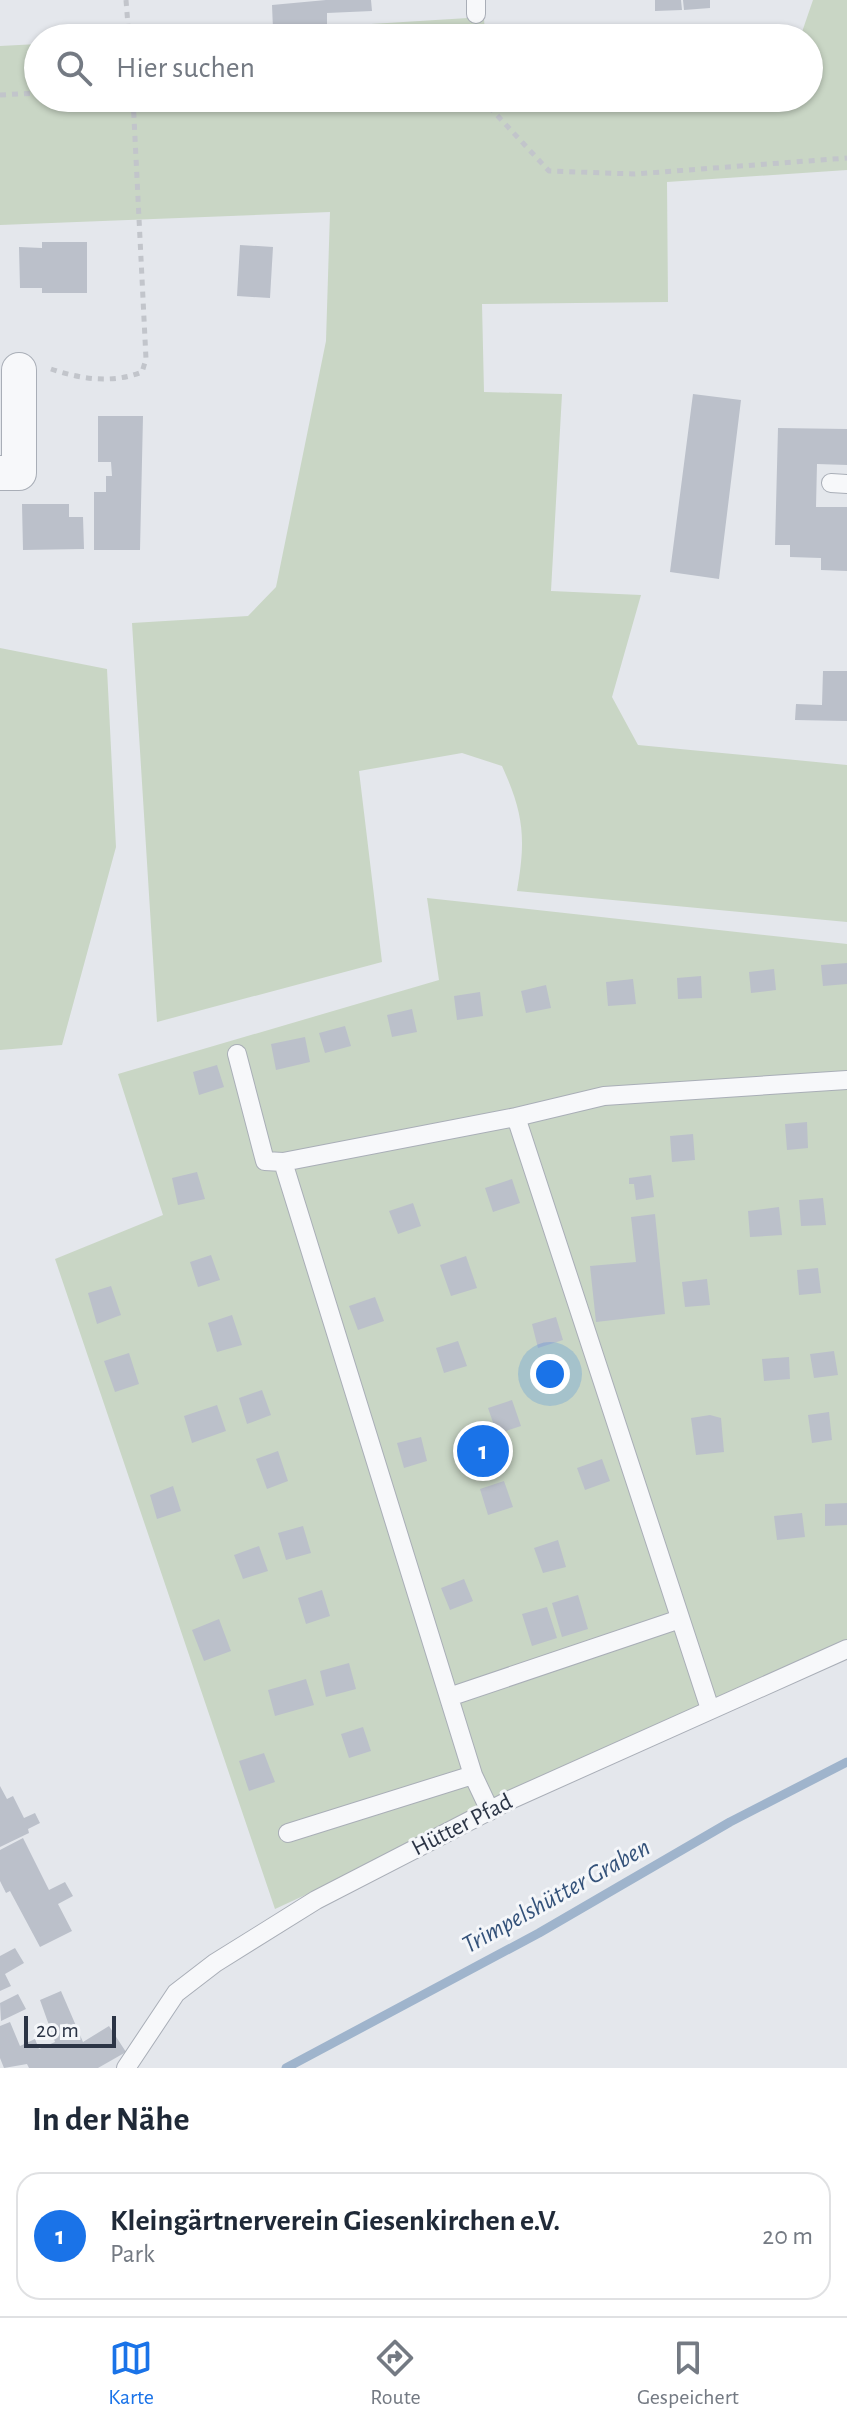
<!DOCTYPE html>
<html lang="de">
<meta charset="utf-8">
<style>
:root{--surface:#fff;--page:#f6f6f7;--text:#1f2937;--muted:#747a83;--line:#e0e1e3;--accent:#1a73e8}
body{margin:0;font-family:"Alegreya Sans",sans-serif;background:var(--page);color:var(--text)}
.scale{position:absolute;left:24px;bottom:20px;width:92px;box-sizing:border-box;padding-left:8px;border:4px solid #2b3445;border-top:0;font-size:22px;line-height:28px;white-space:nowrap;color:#2b3445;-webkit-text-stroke:6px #f4f6f9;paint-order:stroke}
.you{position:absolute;left:550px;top:1374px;width:28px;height:28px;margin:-20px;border:6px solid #fff;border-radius:50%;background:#1a73e8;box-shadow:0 0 0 12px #1a73e833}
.badge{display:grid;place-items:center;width:52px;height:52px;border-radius:50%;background:var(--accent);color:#fff;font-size:26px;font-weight:700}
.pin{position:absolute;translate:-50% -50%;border:4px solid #fff;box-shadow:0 2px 8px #0006}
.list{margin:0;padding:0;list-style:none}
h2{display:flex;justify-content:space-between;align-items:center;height:104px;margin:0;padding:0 32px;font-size:34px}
h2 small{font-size:26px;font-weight:400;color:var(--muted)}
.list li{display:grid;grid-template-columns:52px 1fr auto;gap:24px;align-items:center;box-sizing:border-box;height:128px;margin:0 16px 16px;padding:0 16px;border:2px solid var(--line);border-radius:24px}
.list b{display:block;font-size:30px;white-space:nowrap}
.list p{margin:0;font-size:26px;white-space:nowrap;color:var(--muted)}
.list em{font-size:26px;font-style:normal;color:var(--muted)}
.icon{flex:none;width:44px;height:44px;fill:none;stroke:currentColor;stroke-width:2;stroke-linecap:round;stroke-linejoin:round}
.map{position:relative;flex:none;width:847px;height:2068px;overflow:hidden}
.search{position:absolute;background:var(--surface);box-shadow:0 2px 6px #0004;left:24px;right:24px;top:24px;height:88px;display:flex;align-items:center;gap:20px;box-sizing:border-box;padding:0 28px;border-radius:44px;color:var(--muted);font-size:30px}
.sheet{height:248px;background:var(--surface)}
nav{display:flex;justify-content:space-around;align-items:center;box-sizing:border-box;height:112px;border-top:2px solid var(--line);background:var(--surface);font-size:22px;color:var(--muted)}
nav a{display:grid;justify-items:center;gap:4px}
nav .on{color:var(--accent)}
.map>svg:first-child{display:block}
.green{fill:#c9d6c5}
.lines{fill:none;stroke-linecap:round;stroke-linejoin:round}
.stream{stroke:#9fb4cc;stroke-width:9}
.building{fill:#bbc0ca}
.lane-casing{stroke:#a9aeb7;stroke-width:20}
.street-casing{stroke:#a9aeb7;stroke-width:36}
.path{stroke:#c2c5cb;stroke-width:5;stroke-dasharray:6 6;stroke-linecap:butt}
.lane{stroke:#f7f8fa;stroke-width:18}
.street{stroke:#f7f8fa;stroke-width:34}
.labels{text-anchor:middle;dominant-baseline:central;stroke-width:6;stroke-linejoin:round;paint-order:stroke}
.street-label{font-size:24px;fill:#2b3445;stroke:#f4f6f9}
.water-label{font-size:26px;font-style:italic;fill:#34527a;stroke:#f4f6f9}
</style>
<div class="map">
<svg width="847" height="2068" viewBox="0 0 847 2068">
<rect width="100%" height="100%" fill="#e4e7ec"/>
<path class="green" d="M813 0H847V170L667 182 668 302 482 304 484 392 562 394 551 591 641 595 612 697 638 745 847 765V922L517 891C526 839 524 814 502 766L462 753 359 771 382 962 157 1022 132 623 248 616 276 587 326 341 330 212 0 225V46L38 44V98H809V38H709L802 32Z
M484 17 485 38H147Z
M0 648 107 669 116 847 62 1045 0 1050Z
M427 898 847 944V1644L275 1909 55 1259 163 1215 118 1074 439 980Z"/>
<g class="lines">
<path class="stream" d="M286 2068 539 1933 730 1822 847 1762"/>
</g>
<path class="building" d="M326 0H371L372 11 327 13V26L273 29 272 5Z
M655 0H681L682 10 655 11Z
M683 0H710V8L684 10Z
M42 242H87V293H42V288H20L19 247 42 248Z
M240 245 273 247 270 298 237 296Z
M693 394 741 400 719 579 670 572Z
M98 416H143L140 550H94V492H106V476H112L111 462H98Z
M778 428 847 429V465L817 464 816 507H847V571L821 570V558L790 557V545H775Z
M22 504H69V517H83L84 549 23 550Z
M823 671H847V721L795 720 796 704 822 705Z
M847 963V984L823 986 821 965Z
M774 969 776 990 751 993 749 972Z
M701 976 702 998 678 999 677 978Z
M633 979 636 1004 608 1006 606 982Z
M546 985 551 1008 526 1013 521 991Z
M480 992 483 1016 457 1020 454 996Z
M412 1009 417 1032 392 1037 387 1015Z
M345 1026 351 1046 325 1053 319 1033Z
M305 1037 310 1062 276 1070 271 1044Z
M217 1065 224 1087 199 1095 193 1072Z
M807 1122 808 1148 787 1150 785 1124Z
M693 1134 695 1160 672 1162 670 1136Z
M197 1172 205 1199 178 1205 172 1178Z
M651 1175 654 1197 636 1200 634 1184H629V1178Z
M512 1179 520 1203 493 1212 485 1188Z
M823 1198 826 1225 801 1226 799 1200Z
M413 1203 421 1226 398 1234 389 1211Z
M779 1207 782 1235 750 1237 748 1211Z
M655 1214 665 1314 596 1322 590 1266 636 1262 631 1217Z
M211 1255 220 1280 198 1287 190 1262Z
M466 1256 477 1288 451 1296 440 1265Z
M818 1268 821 1293 799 1295 797 1270Z
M707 1279 710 1305 685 1307 682 1282Z
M111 1286 121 1315 97 1324 88 1293Z
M375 1297 384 1321 358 1330 349 1306Z
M232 1315 242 1345 217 1352 208 1323Z
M556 1317 563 1340 538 1348 532 1324Z
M458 1341 467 1366 444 1373 436 1348Z
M834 1351 838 1375 814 1378 810 1354Z
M129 1353 139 1384 115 1392 104 1361Z
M789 1357 790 1379 764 1381 762 1359Z
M262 1390 271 1415 247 1424 239 1398Z
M512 1400 521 1426 497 1434 488 1408Z
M217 1405 226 1431 192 1443 184 1416Z
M829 1412 832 1440 812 1443 808 1415Z
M710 1415 721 1418 724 1452 696 1455 691 1418Z
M421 1437 427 1461 404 1468 397 1443Z
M278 1451 288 1481 267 1489 256 1459Z
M602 1459 610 1481 585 1490 577 1468Z
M504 1481 513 1507 488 1515 480 1489Z
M173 1486 181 1511 157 1519 150 1495Z
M847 1503V1525L825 1526V1504Z
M802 1513 805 1537 777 1540 774 1516Z
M303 1526 311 1553 286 1560 278 1533Z
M558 1540 566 1567 543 1573 534 1548Z
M259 1546 268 1571 243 1579 234 1555Z
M464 1579 473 1601 450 1610 441 1588Z
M322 1590 330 1616 306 1624 298 1598Z
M578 1595 588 1629 562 1637 552 1603Z
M547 1607 557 1638 532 1646 522 1614Z
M219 1619 231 1651 204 1661 192 1630Z
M349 1663 356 1689 326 1697 320 1671Z
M306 1679 314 1705 275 1716 268 1690Z
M363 1727 371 1751 349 1758 341 1734Z
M264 1753 275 1782 249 1791 239 1761Z
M0 1786 7 1799 13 1796 24 1818 35 1813 40 1823 28 1829 29 1833 0 1847Z
M23 1838 49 1890 65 1882 73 1896 58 1904 72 1931 40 1947 10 1891 6 1893 0 1881V1850Z
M15 1948 24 1963 5 1974 11 1986 0 1991V1956Z
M61 1991 83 2042 109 2026 126 2052 98 2068H29L27 2064 4 2068 0 2058V2026L10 2022 20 2046 35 2039 39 2049 55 2042 40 2000Z
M18 1994 26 2009 1 2021 0 2003Z"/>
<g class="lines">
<defs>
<path id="lane" d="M476 0V14
M831 483 847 484
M237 1054 265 1161 283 1162
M516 1117 604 1096 847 1080
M449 1697 680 1619
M473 1775 283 1162 516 1117 710 1709
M288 1833 473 1775 490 1811
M126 2068 176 1993 215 1963 316 1900 512 1799 847 1649"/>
<path id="street" d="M0 473H19V370"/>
</defs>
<use href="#lane" class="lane-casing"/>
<use href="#street" class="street-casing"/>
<path class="path" d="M126 0 129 38
M0 95 38 93
M481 98 549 171 635 174 847 158
M51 369C80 379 112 384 142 372L146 359 133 98"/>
<use href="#lane" class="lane"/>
<use href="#street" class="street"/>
</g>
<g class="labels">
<g class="street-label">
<text transform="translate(462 1825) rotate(-27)">Hütter Pfad</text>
</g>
<g class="water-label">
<text transform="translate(556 1896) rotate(-29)">Trimpelshütter Graben</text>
</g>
</g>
</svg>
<div class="scale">20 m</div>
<div class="you"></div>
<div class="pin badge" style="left:483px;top:1451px">1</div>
<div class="search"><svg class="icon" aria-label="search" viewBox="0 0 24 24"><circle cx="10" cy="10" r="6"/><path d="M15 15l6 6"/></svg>Hier suchen</div>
</div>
<section class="sheet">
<h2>In der Nähe<small></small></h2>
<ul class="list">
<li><span class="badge">1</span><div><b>Kleingärtnerverein Giesenkirchen e.V.</b><p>Park</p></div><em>20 m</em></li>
</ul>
</section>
<nav>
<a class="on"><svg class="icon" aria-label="map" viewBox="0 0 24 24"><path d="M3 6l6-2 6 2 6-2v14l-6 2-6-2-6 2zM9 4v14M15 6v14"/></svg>Karte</a>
<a><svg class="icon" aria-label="directions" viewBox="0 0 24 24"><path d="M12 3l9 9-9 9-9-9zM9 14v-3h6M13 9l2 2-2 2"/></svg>Route</a>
<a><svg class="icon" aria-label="saved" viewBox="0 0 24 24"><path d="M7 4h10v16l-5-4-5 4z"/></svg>Gespeichert</a>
</nav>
